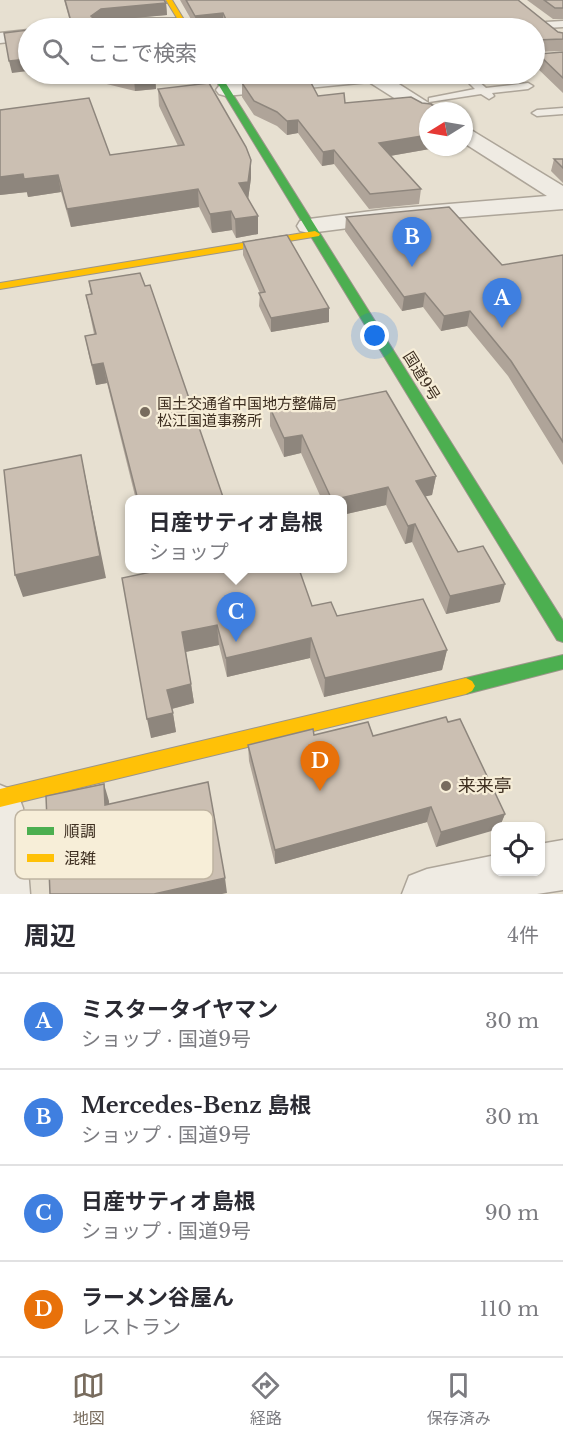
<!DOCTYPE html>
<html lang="ja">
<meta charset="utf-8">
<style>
:root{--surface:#fff;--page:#f7f7f7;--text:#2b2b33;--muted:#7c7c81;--line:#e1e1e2;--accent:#786c5e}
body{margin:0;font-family:"Libre Baskerville","Noto Sans JP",serif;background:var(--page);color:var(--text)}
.controls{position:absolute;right:18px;bottom:18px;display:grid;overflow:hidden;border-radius:12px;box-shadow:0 2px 4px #0004}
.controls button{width:54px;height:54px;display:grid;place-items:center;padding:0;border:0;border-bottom:2px solid var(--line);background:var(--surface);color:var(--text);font:30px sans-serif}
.compass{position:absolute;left:419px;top:102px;width:54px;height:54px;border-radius:50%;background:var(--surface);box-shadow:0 2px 4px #0004;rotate:259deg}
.you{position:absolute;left:375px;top:336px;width:21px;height:21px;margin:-15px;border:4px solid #fff;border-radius:50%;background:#1a73e8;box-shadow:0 0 0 9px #1a73e833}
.badge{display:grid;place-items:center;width:39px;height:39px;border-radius:50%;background:var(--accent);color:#fff;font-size:20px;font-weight:700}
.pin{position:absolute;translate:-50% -50px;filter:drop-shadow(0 2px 3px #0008)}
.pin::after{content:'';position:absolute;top:32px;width:21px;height:18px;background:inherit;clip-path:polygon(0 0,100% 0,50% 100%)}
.popup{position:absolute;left:125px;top:495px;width:222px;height:78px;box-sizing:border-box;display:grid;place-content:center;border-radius:12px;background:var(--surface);filter:drop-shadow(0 2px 4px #0005);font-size:20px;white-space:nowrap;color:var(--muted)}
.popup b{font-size:22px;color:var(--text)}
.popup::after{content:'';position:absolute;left:50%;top:100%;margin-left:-12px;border:12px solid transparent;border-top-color:var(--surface)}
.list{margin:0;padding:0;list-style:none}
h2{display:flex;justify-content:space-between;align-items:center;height:78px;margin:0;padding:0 24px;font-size:26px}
h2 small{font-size:20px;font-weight:400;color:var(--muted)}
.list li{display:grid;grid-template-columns:39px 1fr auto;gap:18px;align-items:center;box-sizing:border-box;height:96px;padding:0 24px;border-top:2px solid var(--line)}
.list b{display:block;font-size:22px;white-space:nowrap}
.list p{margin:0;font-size:20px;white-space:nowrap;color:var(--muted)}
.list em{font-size:20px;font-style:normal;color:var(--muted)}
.icon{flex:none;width:33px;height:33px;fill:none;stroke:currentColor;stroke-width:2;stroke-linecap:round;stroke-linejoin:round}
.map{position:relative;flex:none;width:563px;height:894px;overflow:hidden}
.search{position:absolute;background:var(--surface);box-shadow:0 2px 4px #0004;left:18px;right:18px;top:18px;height:66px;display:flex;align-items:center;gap:15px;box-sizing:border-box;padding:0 21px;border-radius:33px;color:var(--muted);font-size:22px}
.sheet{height:462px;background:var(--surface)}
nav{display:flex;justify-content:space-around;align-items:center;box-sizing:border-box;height:84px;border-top:2px solid var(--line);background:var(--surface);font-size:16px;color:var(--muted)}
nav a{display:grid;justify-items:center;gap:3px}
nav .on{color:var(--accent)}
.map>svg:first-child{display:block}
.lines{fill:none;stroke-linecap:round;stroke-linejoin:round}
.lane-casing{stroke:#ada599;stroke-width:3}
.street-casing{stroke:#ada599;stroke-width:3}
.fast-casing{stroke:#9c958a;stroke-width:2}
.slow-casing{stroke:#9c958a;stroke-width:2}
.lane{fill:#efebe3;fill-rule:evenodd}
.street{fill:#efebe3;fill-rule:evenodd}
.fast{fill:#4caf50;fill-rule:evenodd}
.slow{fill:#ffc107;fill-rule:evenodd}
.wall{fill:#afa499}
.shaded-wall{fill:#8e867d}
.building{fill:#cbbfb2;stroke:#8e867d;stroke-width:1.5}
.poi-dot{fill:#786c5e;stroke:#f7eed8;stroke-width:2}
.labels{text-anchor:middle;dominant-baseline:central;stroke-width:4.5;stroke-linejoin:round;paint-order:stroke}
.street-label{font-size:15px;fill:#3d2e20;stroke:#f7eed8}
.poi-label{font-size:15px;fill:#3d2e20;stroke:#f7eed8;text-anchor:start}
.near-poi-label{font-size:18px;fill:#3d2e20;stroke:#f7eed8;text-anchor:start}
.key{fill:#f7eed8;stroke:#bfb4a1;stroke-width:1.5}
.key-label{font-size:16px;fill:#3d2e20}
</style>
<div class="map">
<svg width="563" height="894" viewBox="0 0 563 894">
<rect width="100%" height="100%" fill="#e7e0d1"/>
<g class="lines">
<defs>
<path id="lane" d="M563 21V27L546 28 541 25 546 22Z
M460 74H470L486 88 528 83 533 86 528 89 492 93 494 96 489 99 481 94 429 102V98L475 89Z
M563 108V114L537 116 532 113 537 110Z"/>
<path id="street" d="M28 30V40L0 43V33Z
M337 74H398L396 78 391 79 435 107 438 111H428V117L421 115 369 82 226 96 219 94 216 90 219 86 226 84Z
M464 128 471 130 563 186V209L388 223 309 233 300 231 297 226 300 221 309 219 388 209 547 196 464 143Z
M0 785 17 792 23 808 30 894H0Z
M563 840V890L537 894H402L409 876 427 869 496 855V872H540V844Z"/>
<path id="fast" d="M212 74H220L563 621V642L557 640Z
M563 655V669L466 694 460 691 457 686 460 681 466 678Z"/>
<path id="slow" d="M166 0H172L189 28H183Z
M315 231 320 234 319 236 0 289V283Z
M466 678 472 681 475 686 472 691 466 694 0 807V789Z"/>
</defs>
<use href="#lane" class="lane-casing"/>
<use href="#street" class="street-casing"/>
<use href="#fast" class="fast-casing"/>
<use href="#slow" class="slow-casing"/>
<use href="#lane" class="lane"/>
<use href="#street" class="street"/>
<use href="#fast" class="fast"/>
<use href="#slow" class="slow"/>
</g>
<path class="wall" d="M64 0H164L166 3 167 15 130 18H176L177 28H40L71 25Z
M180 0H518L558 32 563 33V51L534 52V28H225L223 25 196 28Z
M527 0H563V19H553Z
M563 52V93L535 66 538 54Z
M66 74H153L155 76 156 89 135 91Z
M242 83 318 96 345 103 428 147H441L390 156 421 189 419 204 369 209 334 164 322 166 298 133 287 135 277 126 254 115 242 97Z
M158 89 251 160V178L248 199 258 234 236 238 232 230 212 233 199 207 71 227 61 192 28 197 27 192 0 195V110L110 155 178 146 159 106Z
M554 159H563V183L551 171Z
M346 217 502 265 563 255V465L508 376 467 326 441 331 423 307 402 311 345 231Z
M243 242 329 308V322L271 332 259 306 260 293 243 255Z
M89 281 223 500H136L107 383 96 385 89 356 85 336 94 334 86 295 91 294Z
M270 408 297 409 436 476 432 495 425 496 458 552 500 602 446 614 412 542 405 544 386 505 342 515V500H322L301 453 284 457 270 426Z
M159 568H286L287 571 312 606 337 616 447 650 442 670 324 697 310 658 227 677 219 645 186 652 194 703 172 709 176 732 151 738Z
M448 722 505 814 500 826H495L436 847 427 822 275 864 249 761 248 745 314 735 373 736Z"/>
<path class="shaded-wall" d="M166 3 167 15 103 21 93 28 91 16 101 9Z
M223 13V25L196 28 195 16Z
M176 18 177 28H132L135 23Z
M28 59V71L12 73 9 61Z
M249 74H300V75L249 80Z
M155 76 156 89 135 91 134 79Z
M298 120V133L287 135V121Z
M428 135V147H441L378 158 379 143Z
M334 150V164L322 166 323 152Z
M251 160V178L248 200 239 183Z
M23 174 27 192 0 195V177Z
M58 175 61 192 28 197 24 179Z
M198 189 199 207 71 227 67 209Z
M231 211 232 230 212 233 210 214Z
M258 216V234L236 238 235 219Z
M425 293 423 307 402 311 404 297Z
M329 308V322L271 332V318Z
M470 311 467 326 441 331 444 316Z
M103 363 107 383 96 385 92 365Z
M302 435 301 453 284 457V438Z
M81 455 106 578 23 597 15 575Z
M436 476 432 495 414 499 416 481Z
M388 487 386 505 342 515V500H334Z
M415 524 412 542 405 544 408 526Z
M505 584 500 602 446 614 450 596Z
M217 625 219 645 185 652 182 632Z
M311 638 310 658 227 677 226 658Z
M447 650 442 670 324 697 325 678Z
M191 684 194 703 171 709 167 690Z
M173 713 176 732 151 738 147 719Z
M104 784 109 801 110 821 105 805Z
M431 807 427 822 275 864V850Z
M505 814 500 826H495V830L436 847 441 832Z
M225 878 227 893 222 894H154Z"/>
<path class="building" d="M65 0H164L166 3 101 9 91 16 93 18H176L135 23 137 28H40L72 25Z
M186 0H518L558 32 563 33V39L536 40 534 49V28H230L223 13 195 16Z
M544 0H563V8H555Z
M28 30V59L9 61 4 33Z
M563 52V78L538 54Z
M113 74H153L155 76 134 79Z
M308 77 318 96 344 93 345 103 411 97 422 103 431 104 438 111H428V135L379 143 421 189 370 194 334 150 323 152 298 120 287 121 277 112 254 101 242 83Z
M209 83 246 147 251 160 248 182 239 183 258 216 235 219 231 211 210 214 198 189 67 209 58 175 24 179 23 174 0 177V110L89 98 110 155 184 145 158 89Z
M554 159H563V168Z
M449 207 502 265 563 255V442L511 361 470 311 444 316 425 293 404 297 346 217Z
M287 235 329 308 271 318 259 293 265 292 243 242Z
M140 273 145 286 150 285 223 497 214 499V500H138L103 363 92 365 85 336 96 334 86 295 92 294 89 281Z
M386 391 436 476 416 481 458 552 483 546 505 584 450 596 415 524 408 526 388 487 332 500 302 435 284 438 270 408 293 402 297 409Z
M81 455 100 556 15 575 4 470Z
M161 568H286L287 571 299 569 312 606 331 602 337 616 423 599 447 650 325 678 311 638 226 658 217 625 182 632 191 684 167 690 173 713 147 719 122 578 161 570Z
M446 717 448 722 460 719 505 814 441 832 431 807 275 850 248 745 313 729 314 735 368 722 373 736Z
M208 782 225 878 154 894H50L46 796 104 784 105 805Z"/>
<g class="poi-dot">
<circle cx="145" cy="412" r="6"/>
<circle cx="446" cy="786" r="6"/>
</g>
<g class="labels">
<g class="street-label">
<text transform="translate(422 376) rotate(58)">国道9号</text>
</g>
<g class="poi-label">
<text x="157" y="403">国土交通省中国地方整備局<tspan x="157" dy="17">松江国道事務所</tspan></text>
</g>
<g class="near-poi-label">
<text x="458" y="786">来来亭</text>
</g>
</g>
<rect x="15" y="810" width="198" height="69" rx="9" class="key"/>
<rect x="27" y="827" width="27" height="8" fill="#4caf50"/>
<rect x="27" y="854" width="27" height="8" fill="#ffc107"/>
<g class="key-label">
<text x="64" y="837">順調</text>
<text x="64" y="864">混雑</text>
</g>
</svg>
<div class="controls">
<button><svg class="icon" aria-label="locate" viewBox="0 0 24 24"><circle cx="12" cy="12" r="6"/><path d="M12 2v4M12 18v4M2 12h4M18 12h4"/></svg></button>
</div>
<svg class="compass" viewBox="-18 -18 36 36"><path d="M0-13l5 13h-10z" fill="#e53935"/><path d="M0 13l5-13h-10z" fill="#7c7c81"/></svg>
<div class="you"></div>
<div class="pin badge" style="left:502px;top:328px;background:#3f7fe0">A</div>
<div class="pin badge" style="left:412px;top:267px;background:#3f7fe0">B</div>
<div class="pin badge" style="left:236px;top:642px;background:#3f7fe0">C</div>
<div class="popup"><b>日産サティオ島根</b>ショップ</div>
<div class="pin badge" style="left:320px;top:791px;background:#e8710a">D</div>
<div class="search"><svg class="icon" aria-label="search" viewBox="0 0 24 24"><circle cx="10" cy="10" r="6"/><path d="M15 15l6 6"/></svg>ここで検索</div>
</div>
<section class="sheet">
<h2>周辺<small>4件</small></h2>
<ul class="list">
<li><span class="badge" style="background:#3f7fe0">A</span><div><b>ミスタータイヤマン</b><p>ショップ · 国道9号</p></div><em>30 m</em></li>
<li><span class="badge" style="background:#3f7fe0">B</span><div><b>Mercedes-Benz 島根</b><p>ショップ · 国道9号</p></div><em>30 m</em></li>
<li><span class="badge" style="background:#3f7fe0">C</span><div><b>日産サティオ島根</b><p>ショップ · 国道9号</p></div><em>90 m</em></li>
<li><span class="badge" style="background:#e8710a">D</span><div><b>ラーメン谷屋ん</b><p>レストラン</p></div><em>110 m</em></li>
</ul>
</section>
<nav>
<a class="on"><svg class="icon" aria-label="map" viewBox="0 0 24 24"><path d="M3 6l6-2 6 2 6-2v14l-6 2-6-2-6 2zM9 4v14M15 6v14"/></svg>地図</a>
<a><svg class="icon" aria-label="directions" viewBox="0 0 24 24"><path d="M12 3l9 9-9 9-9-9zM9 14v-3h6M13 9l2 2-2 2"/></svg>経路</a>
<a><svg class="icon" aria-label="saved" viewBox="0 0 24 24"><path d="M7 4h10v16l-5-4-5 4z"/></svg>保存済み</a>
</nav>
